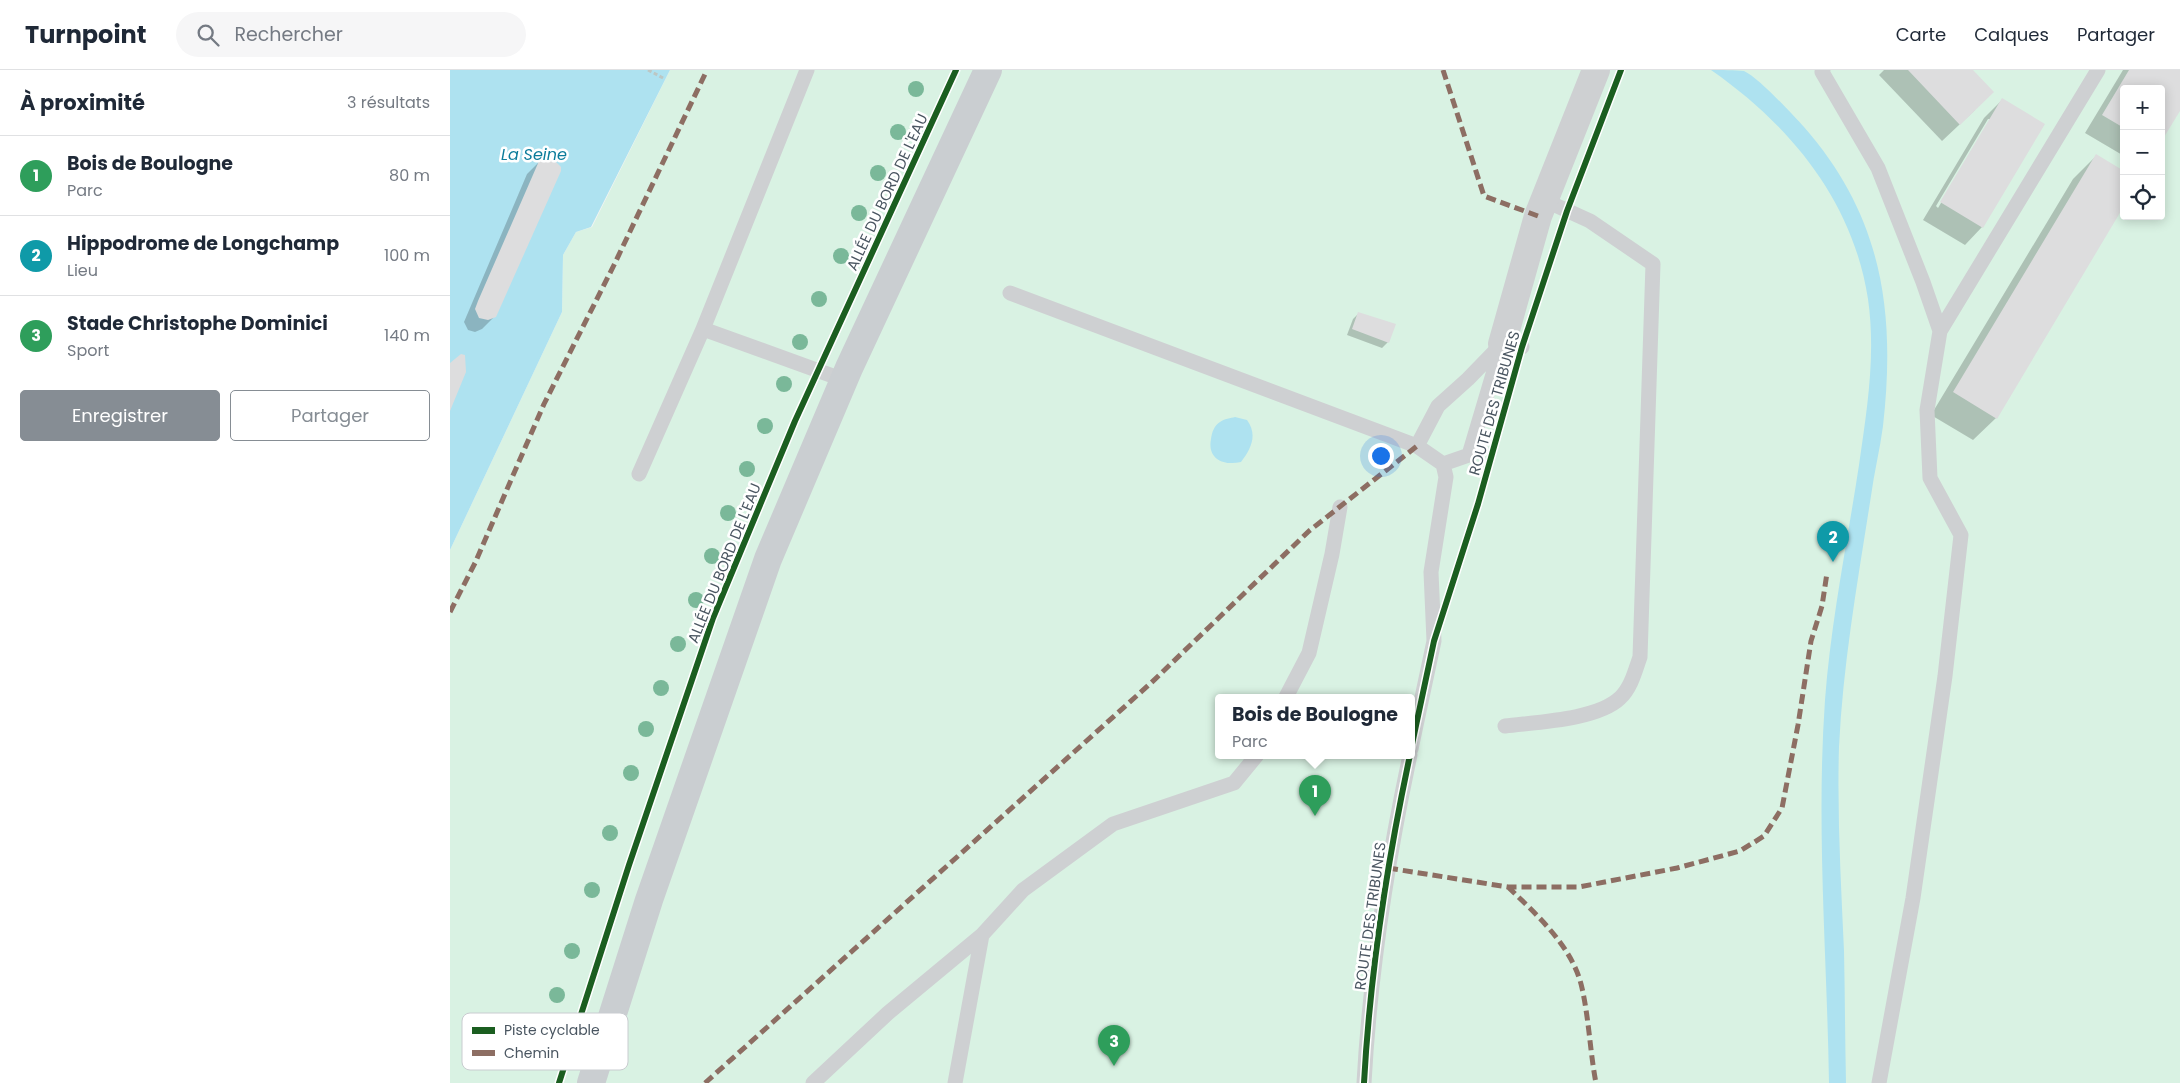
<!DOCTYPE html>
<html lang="fr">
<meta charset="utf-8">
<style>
:root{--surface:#fff;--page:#f6f6f7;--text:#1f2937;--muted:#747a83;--line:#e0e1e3;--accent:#868d94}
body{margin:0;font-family:Poppins,sans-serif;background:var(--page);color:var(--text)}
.controls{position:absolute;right:15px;top:15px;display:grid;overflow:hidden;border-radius:5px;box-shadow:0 2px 12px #0003}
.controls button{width:45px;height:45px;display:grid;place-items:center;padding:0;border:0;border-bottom:1px solid var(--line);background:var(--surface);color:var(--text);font:25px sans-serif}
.you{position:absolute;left:930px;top:385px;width:18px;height:18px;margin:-12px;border:4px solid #fff;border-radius:50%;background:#1a73e8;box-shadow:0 0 0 8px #1a73e833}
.badge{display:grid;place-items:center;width:32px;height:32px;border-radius:50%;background:var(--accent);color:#fff;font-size:16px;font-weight:700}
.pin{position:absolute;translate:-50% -41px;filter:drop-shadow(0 1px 2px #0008)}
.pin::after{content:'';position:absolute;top:26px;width:18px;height:15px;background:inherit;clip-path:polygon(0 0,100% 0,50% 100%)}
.popup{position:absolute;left:765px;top:624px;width:200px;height:65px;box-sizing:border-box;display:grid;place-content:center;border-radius:5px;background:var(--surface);filter:drop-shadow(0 1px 4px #0005);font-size:16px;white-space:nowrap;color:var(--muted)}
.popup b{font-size:19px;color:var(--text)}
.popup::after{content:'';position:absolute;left:50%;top:100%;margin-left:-10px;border:10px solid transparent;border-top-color:var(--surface)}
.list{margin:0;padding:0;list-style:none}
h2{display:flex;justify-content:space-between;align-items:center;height:65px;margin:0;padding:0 20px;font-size:21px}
h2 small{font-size:16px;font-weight:400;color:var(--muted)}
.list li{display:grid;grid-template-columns:32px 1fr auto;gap:15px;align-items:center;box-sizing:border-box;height:80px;padding:0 20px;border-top:1px solid var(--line)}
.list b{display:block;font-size:19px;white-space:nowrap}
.list p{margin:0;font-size:16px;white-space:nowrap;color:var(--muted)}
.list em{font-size:16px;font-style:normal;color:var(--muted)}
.actions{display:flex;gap:10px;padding:15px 20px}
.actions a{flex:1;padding:11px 0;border:1px solid var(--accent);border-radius:5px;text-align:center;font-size:18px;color:var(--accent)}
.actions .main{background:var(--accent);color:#fff}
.icon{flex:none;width:28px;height:28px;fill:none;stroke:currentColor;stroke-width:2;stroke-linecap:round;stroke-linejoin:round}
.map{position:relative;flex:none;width:1730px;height:1013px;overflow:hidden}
header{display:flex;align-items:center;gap:30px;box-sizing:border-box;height:70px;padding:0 25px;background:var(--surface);border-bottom:1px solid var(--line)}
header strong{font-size:24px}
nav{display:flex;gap:28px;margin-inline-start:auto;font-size:18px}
.search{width:350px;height:45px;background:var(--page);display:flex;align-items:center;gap:12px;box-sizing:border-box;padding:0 18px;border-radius:28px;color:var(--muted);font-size:19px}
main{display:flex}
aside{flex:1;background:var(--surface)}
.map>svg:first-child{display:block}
.green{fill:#d9f2e3;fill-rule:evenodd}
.water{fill:#aee2f0}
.shadow{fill:#0003;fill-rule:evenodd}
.building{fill:#ddddde}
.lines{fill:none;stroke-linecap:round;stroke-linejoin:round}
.path{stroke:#bcc7c4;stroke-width:3;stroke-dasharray:4 2.5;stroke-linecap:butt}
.service{stroke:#ced0d2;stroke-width:15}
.minor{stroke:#ced0d2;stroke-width:28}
.primary{stroke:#caced1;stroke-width:28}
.quiet{stroke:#8d6e63;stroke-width:5;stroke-dasharray:10 5;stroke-linecap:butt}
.cycleway-casing{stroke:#fff;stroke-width:9}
.cycleway{stroke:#1b5e20;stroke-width:6}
.tree{fill:#7ab899}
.labels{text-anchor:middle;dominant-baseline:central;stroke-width:5;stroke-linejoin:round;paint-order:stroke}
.street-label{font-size:15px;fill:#4a5661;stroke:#fff}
.water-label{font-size:16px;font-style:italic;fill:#0c7c9b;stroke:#fff}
.key{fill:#fff;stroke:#c9ccd0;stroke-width:1}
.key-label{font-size:14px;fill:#4a5661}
</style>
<header>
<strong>Turnpoint</strong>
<div class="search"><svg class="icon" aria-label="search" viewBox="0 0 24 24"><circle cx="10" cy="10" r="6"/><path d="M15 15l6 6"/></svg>Rechercher</div>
<nav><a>Carte</a><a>Calques</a><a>Partager</a></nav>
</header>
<main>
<aside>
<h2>À proximité<small>3 résultats</small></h2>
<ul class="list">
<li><span class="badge" style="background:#2e9e5b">1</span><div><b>Bois de Boulogne</b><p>Parc</p></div><em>80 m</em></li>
<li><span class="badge" style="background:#0f9aa8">2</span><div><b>Hippodrome de Longchamp</b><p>Lieu</p></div><em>100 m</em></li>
<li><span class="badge" style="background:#2e9e5b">3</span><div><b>Stade Christophe Dominici</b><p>Sport</p></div><em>140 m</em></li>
</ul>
<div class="actions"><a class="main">Enregistrer</a><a>Partager</a></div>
</aside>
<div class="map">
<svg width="1730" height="1013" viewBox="0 0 1730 1013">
<rect width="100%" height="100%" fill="#f4f4f4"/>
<path class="green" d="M220 0H1730V1013H0V480L112 242 113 185 126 162 142 157ZM1674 19H1711V146H1674ZM769 627H961V685H769Z"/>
<path class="water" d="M0 0H220L141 157 126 162 113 185 112 242 0 480Z
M1261 0C1270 0 1286 0 1294 1 1309 8 1342 44 1354 57 1432 146 1446 241 1433 356 1430 379 1424 403 1421 426 1408 509 1393 593 1389 677 1387 745 1391 813 1394 881 1395 925 1395 969 1396 1013H1379C1377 885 1366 758 1375 630 1381 551 1397 474 1409 395 1417 340 1426 285 1418 229 1403 131 1340 55 1261 0Z
M785 347 797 350C808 365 801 379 791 392 774 396 757 389 761 369 762 362 764 356 770 352 774 349 781 348 785 347Z"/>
<path class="shadow" d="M1434 0H1521L1525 40 1492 71 1429 5Z
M1673 0H1730V38L1711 19H1674V86L1635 63Z
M1552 30 1532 157 1515 175 1473 150 1534 48ZM1538 49H1541L1488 138 1486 136Z
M1646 86 1546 348 1523 370 1481 345 1623 109Z
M89 92 45 246 32 259 25 262 18 260 14 252 77 104Z
M909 243 938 272 932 278 897 265 903 249Z"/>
<path class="building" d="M1458 0H1523L1544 22 1510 55Z
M1679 0H1730V41L1711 72V19H1674V58L1652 45Z
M1552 28 1595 54 1533 158 1490 132Z
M1646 84 1674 101V136L1547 349 1503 322Z
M92 88 103 89 111 97V101L46 247 38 250 29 248 25 239 28 231 89 91Z
M908 242 946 254 939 273 902 259Z
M11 284 15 285 16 302 0 341V293Z"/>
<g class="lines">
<path class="path" d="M198 0 215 9"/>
<path class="service" d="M1373 0 1372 2 1428 98 1473 212 1490 261
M560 223 967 376
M253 259 394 310
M1052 274 1019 385 993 394 967 376 988 336 1018 309Z
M1052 274 1072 277
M189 404 253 259 357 0
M836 627 859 583 882 484 890 437
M1055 656C1086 652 1147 650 1170 628 1181 618 1185 601 1190 587L1203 194 1140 151 1094 130
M961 679 984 571 981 502 996 407 993 394
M363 1013 438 943 532 865
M505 1013 532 865 573 820 663 754 784 713 807 685
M914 1013C920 903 937 793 960 685
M1429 1013 1463 828 1495 606 1511 465 1480 408 1477 340 1490 261 1648 0"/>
<path class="minor" d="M1052 274 1088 146 1146 0"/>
<path class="primary" d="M141 1013 199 830 318 489 399 298 538 0"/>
<path class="quiet" d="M993 0 1034 126 1088 146
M0 542 25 493 94 334 164 195 257 0
M938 798 1058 817H1129L1227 798 1290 781 1314 766 1332 738 1348 655 1361 571 1372 536 1377 503
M1058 817C1087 845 1123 877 1132 918 1139 949 1140 982 1146 1013
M255 1013 701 613 859 461 967 376"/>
<defs>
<path id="cycleway" d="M961 679 984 571 1028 434 1072 277 1117 141 1171 0
M109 1013 179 795 263 548 345 351 506 0
M914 1013C920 903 937 793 960 685"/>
</defs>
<use href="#cycleway" class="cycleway-casing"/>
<use href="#cycleway" class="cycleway"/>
</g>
<g class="tree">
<circle cx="466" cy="19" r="8"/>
<circle cx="448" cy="62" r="8"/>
<circle cx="428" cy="103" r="8"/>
<circle cx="409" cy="143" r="8"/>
<circle cx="391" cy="186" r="8"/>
<circle cx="369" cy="229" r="8"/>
<circle cx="350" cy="272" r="8"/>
<circle cx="334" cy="314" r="8"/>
<circle cx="315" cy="356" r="8"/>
<circle cx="297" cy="399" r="8"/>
<circle cx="278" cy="443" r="8"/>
<circle cx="262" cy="486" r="8"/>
<circle cx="246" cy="530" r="8"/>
<circle cx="228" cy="574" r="8"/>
<circle cx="211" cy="618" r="8"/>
<circle cx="196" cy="659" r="8"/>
<circle cx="181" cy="703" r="8"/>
<circle cx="160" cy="763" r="8"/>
<circle cx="142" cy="820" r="8"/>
<circle cx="122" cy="881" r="8"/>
<circle cx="107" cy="925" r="8"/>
<circle cx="93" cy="972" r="8"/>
</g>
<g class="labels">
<g class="street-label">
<text transform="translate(437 122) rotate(-65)">ALLÉE DU BORD DE L'EAU</text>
<text transform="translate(1044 333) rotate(-74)">ROUTE DES TRIBUNES</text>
<text transform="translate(274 493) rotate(-68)">ALLÉE DU BORD DE L'EAU</text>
<text transform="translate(920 846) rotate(-82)">ROUTE DES TRIBUNES</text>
</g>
<g class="water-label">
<text x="84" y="84">La Seine</text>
</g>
</g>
<rect x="12" y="943" width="166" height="57" rx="8" class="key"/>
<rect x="22" y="957" width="23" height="7" fill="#1b5e20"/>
<rect x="22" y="980" width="23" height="6" fill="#8d6e63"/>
<g class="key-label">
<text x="54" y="965">Piste cyclable</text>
<text x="54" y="988">Chemin</text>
</g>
</svg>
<div class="controls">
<button>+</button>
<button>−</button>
<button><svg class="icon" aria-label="locate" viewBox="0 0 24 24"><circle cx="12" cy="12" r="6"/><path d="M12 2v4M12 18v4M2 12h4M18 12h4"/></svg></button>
</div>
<div class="you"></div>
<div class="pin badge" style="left:865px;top:746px;background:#2e9e5b">1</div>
<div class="popup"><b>Bois de Boulogne</b>Parc</div>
<div class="pin badge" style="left:1383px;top:492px;background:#0f9aa8">2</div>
<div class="pin badge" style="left:664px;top:996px;background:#2e9e5b">3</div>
</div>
</main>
